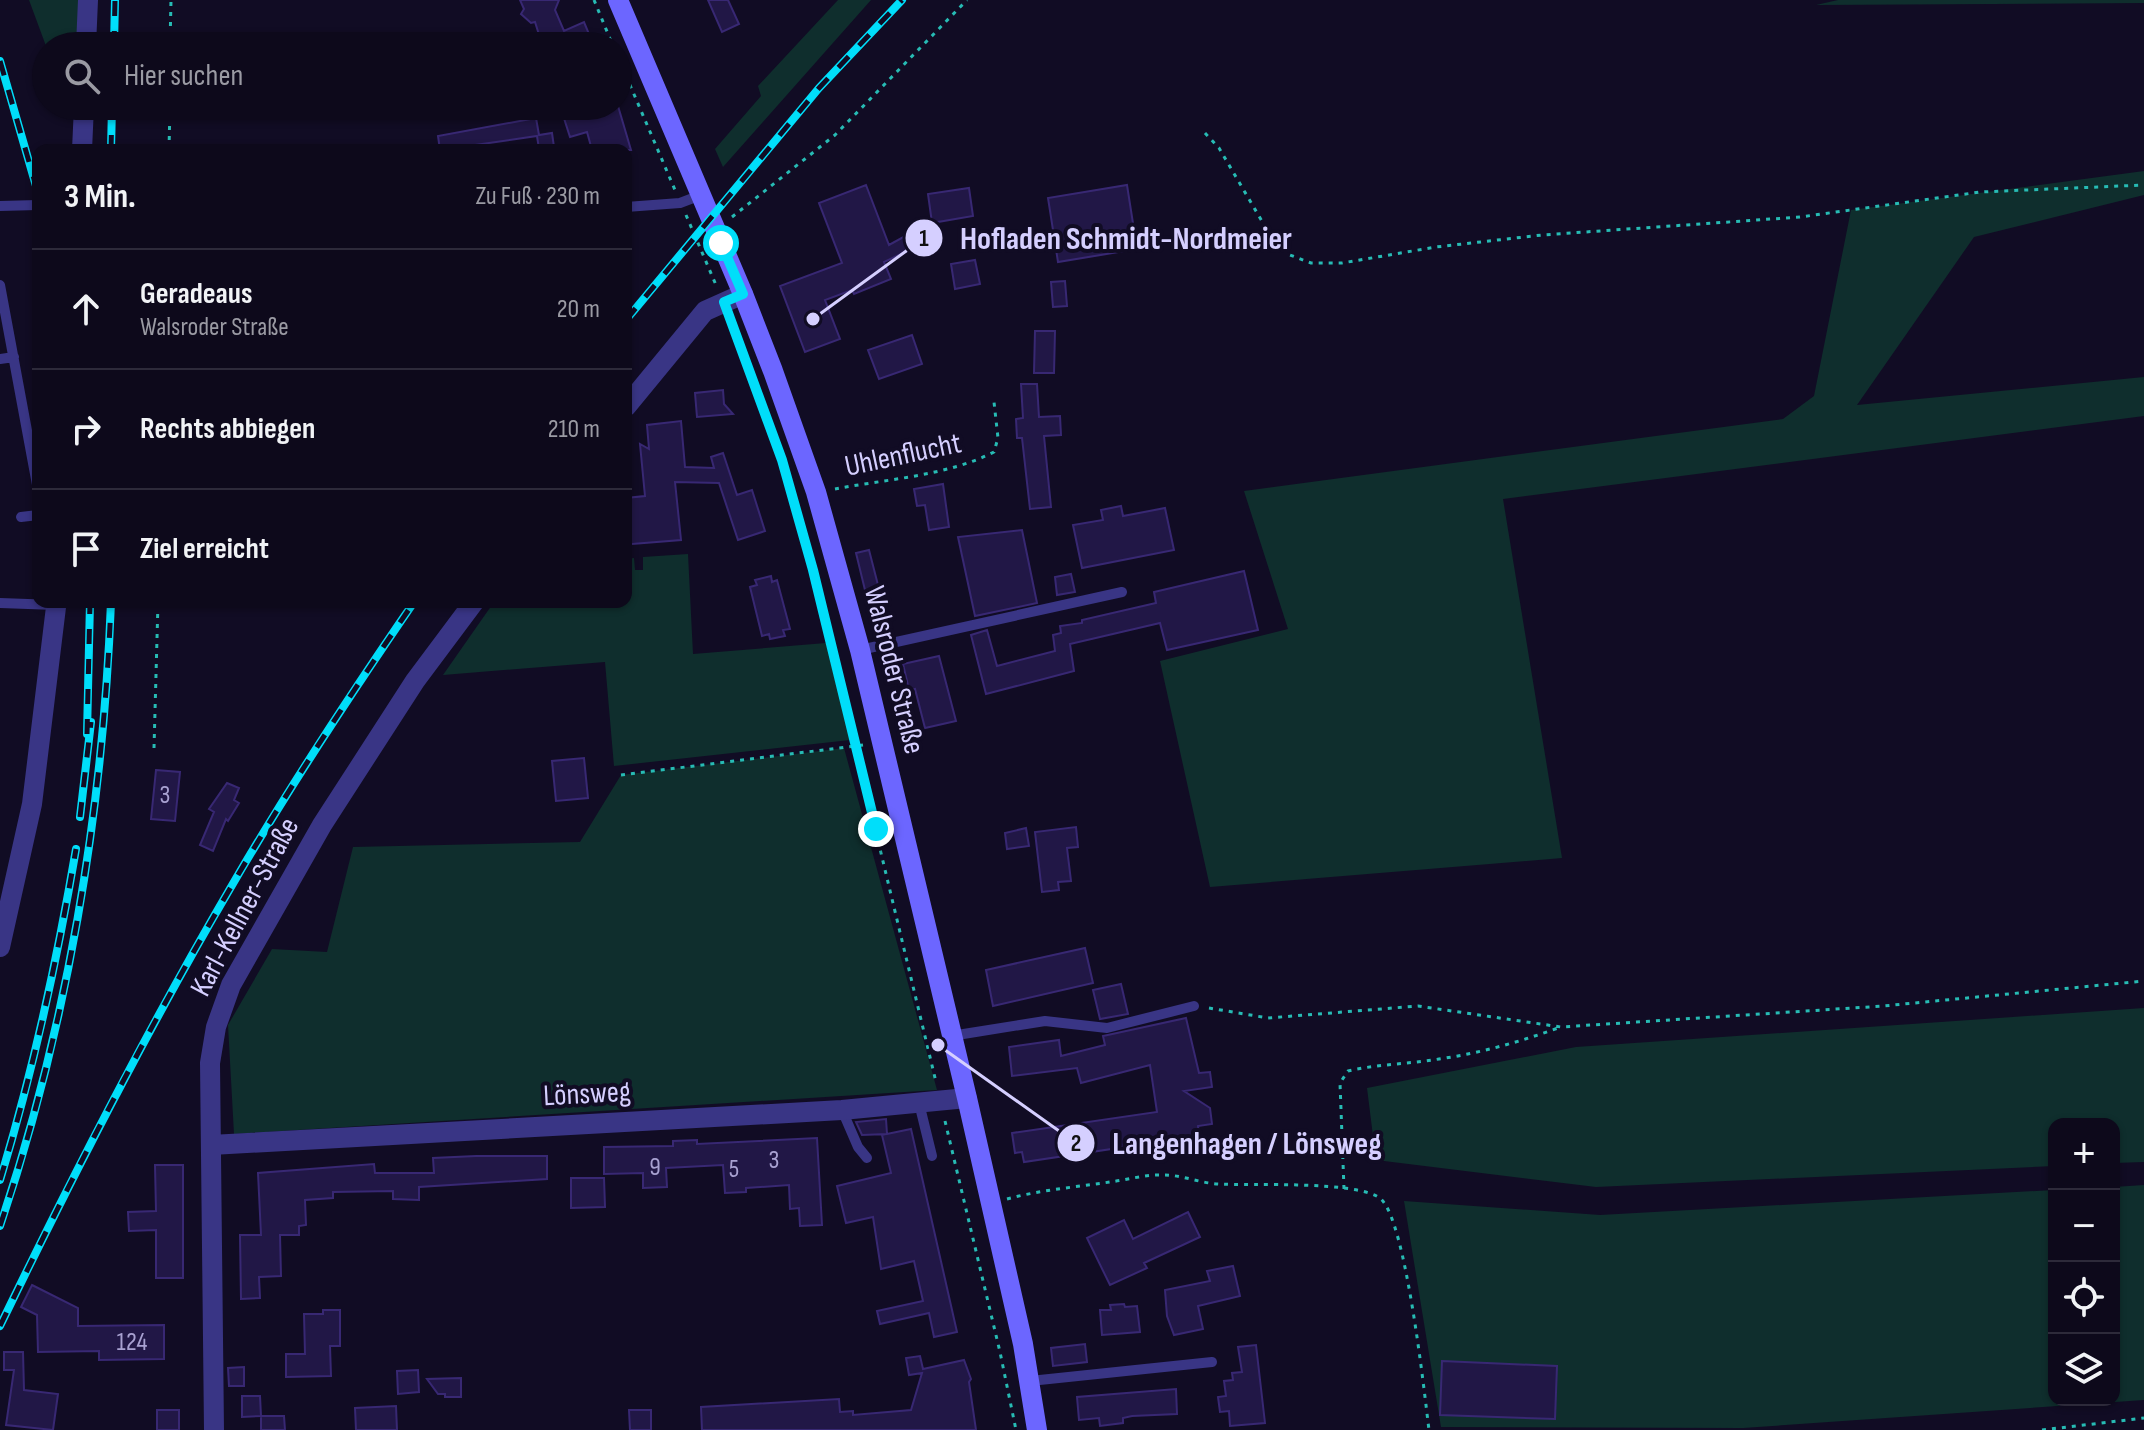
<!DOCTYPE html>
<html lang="de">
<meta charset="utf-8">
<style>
:root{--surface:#0d091b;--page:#1b1728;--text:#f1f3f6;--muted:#9a9aa3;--line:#2d2a3a}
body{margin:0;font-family:"Sofia Sans Condensed",sans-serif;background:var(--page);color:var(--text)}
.controls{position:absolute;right:24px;bottom:24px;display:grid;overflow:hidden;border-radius:16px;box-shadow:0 2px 6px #0004}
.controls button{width:72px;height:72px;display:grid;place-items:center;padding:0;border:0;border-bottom:2px solid var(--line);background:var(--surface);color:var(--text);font:40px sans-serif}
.stop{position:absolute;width:24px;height:24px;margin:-18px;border:6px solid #00defa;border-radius:50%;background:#fff}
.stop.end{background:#00defa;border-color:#fff;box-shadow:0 2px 8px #0008}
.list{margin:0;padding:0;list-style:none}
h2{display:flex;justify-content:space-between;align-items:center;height:104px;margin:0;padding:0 32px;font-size:34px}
h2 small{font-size:26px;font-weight:400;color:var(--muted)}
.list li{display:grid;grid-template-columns:52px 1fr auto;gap:24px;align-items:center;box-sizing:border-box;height:120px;padding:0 32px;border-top:2px solid var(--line)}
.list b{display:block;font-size:30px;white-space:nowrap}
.list p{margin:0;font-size:26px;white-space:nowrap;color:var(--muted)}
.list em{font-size:26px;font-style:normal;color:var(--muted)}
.icon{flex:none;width:44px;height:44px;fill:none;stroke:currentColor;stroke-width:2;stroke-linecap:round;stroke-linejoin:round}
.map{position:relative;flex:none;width:2144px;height:1430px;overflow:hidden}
.search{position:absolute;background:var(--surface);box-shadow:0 2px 6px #0004;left:32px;top:32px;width:600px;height:88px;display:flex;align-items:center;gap:20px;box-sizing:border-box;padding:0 28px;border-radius:44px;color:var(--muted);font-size:30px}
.panel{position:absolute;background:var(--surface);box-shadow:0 2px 6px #0004;left:32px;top:144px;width:600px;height:464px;border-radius:16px}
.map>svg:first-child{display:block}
.green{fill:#0f2e2d}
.building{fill:#211746;stroke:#382873;stroke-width:2}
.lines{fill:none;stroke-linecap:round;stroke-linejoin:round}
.path{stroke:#27bbb4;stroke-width:3;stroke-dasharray:4 6;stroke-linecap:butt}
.lane{stroke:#393585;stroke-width:10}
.street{stroke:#393585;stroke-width:20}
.secondary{stroke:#6c66ff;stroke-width:20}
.rail-casing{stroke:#00defa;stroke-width:8}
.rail{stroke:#110c24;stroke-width:5;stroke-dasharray:15;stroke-linecap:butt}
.route{stroke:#00defa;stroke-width:10}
.labels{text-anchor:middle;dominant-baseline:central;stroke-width:8;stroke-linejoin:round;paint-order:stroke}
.number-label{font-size:26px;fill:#a8a1d1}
.street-label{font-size:30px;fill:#d5cfff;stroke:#110c24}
.leader{fill:none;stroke:#d5cfff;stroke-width:3}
.callout-dot{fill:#d5cfff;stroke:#110c24;stroke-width:3}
.mark-label{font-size:24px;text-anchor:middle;font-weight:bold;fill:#111}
.callout-label{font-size:32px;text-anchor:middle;font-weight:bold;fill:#d5cfff;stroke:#110c24;stroke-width:8;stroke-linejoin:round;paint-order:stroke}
</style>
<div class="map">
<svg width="2144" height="1430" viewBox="0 0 2144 1430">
<rect width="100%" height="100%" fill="#110c24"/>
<path class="green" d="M29 0H82L81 46H46Z
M838 0H871L723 167 715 149 761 96 758 86Z
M1838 0H2144V3L1816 5Z
M2144 171V195L1974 237 1857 405 2144 377V416L1503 499 1562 858 1210 887 1160 661 1288 629 1244 491 1783 419 1814 396 1851 210Z
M688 554 693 654 826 643 850 740 614 766 605 662 443 675 494 602H626V559L634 558 635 570H643V557Z
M844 748 937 1090 234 1134 228 1025 272 949 327 952 353 847 580 842 621 775Z
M2144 1008V1162L2114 1163V1124H2054V1166L1596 1187 1376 1160 1367 1088 1576 1047Z
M2144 1185V1400L1743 1428 1441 1427 1404 1201 1600 1215 2054 1190V1400H2114V1187Z"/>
<path class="building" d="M520 0H559L555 10 564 31 584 22 594 46H529L541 41 535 22 531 23 521 14 524 9Z
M708 0H728L739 24 722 32Z
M570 106H618L631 150H592L587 132 570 137 561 109Z
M536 118 539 135 552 133 554 147 539 149 537 136 440 150 438 136Z
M866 185 889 245 927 224 935 238 884 262 891 279 854 294 852 290 825 300 840 339 805 352 780 286 842 263 819 203Z
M1127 185 1137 249 1058 262 1048 198Z
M969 188 973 216 932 223 928 194Z
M975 260 980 284 955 289 951 264Z
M1065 281 1067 306 1053 307 1051 282Z
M1035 331H1055L1054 373H1034Z
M912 335 922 364 879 379 868 350Z
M1021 384H1037L1039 417 1060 416 1061 435 1044 436 1051 507 1030 509 1022 438H1017L1016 419 1023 418Z
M723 390 724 404 733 414 697 417 695 393Z
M681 421 685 467 714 468 711 457 723 453 737 495 752 490 765 531 738 540 719 483 675 482 681 540 632 544 629 542 626 498 645 496 640 444 649 449 647 425Z
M943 484 949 527 929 530 925 505 917 506 914 489Z
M1121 506 1123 516 1165 508 1174 550 1082 568 1073 525 1103 520 1101 510Z
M1022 530 1037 603 975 616 958 537Z
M869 550 887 620 873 623 856 553Z
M1244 571 1258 630 1167 650 1160 623 1070 644 1074 671 986 694 971 635 987 630 997 666 1055 651 1053 635 1061 633 1060 626 1082 623V620L1156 603 1154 592Z
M1071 574 1075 592 1057 595 1055 577Z
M771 576 772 582 777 580 790 629 783 630 785 636 770 639 769 634 762 636 750 587 757 585 755 580Z
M939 656 956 721 925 728 915 689 909 690 903 664Z
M584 758 588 798 556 801 552 761Z
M156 770 180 772 175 821 151 819Z
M227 783 239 788 234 800 239 803 228 821 226 819 213 851 200 845 214 812 209 809Z
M1076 827 1078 847 1067 848 1071 881 1058 882 1059 890 1042 892 1035 832Z
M1026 828 1029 846 1007 849 1005 833Z
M1085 948 1093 983 993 1006 986 970Z
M1121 984 1128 1014 1100 1019 1093 990Z
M1186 1018 1199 1073 1210 1072 1212 1087 1184 1091 1210 1108 1212 1124 1198 1126 1200 1142 1152 1148V1143L1024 1162 1022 1152 1015 1153 1012 1133 1157 1112 1150 1065 1081 1083 1077 1068 1012 1076 1009 1047 1059 1040 1061 1056 1105 1045 1103 1036Z
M886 1119 887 1134 862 1135 856 1122Z
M911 1129 957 1332 934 1337 929 1313 880 1324 877 1311 923 1301 914 1261 881 1269 873 1217 846 1223 837 1186 891 1173 882 1135Z
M817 1138 822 1225 800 1226 799 1208 790 1209 789 1185 746 1188V1192L725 1193 723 1165 666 1168 667 1187 643 1188V1173L604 1174V1147L673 1146V1141L697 1140V1144Z
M476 1156H547V1179L419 1187V1200L393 1199V1191L333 1192V1198L305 1200 306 1225 299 1226V1235H280L281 1276 259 1277 260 1298 241 1299 240 1235H261L258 1173 374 1164 375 1173H434L433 1158Z
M155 1165H183V1278H156V1230L129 1231 128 1212 156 1211Z
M571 1178H604L605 1207 571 1208Z
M1188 1212 1200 1237 1144 1263 1147 1268 1110 1285 1087 1238 1124 1220 1133 1239Z
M1233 1266 1240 1296 1198 1306 1203 1329 1174 1335 1167 1316 1165 1290 1210 1281 1207 1271Z
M32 1285 78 1308V1326L164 1325V1359L99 1360V1351L38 1352 37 1315 21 1307Z
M1124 1304 1125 1307 1137 1306 1140 1332 1102 1335 1100 1310H1111L1110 1305Z
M323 1310H340V1346H330L331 1376 286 1377V1354H305L304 1314H323Z
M1085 1344 1087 1362 1053 1366 1051 1348Z
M1256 1345 1265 1423 1230 1426 1229 1411 1220 1412 1218 1397 1226 1396 1224 1381 1233 1380 1232 1373 1242 1372 1238 1347Z
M4 1352H23L24 1390 58 1394 53 1430 6 1425 14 1370H4Z
M920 1356 923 1369 964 1360 971 1379 969 1382 976 1430H702L701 1407 839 1399 840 1412 853 1411V1415L911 1410 922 1373 909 1375 906 1358Z
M1442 1361 1557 1366 1555 1419 1440 1415Z
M244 1367V1386H229L228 1368Z
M418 1370 419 1392 398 1394 397 1371Z
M461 1378V1397H445V1394H438L427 1379Z
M1176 1389 1177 1414 1132 1416 1123 1418V1423L1100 1426 1099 1418 1079 1420 1077 1397Z
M242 1396H260L261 1416 242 1417Z
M396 1406 397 1430H356L355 1408Z
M157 1410H179V1430H157Z
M629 1410H651V1430H630Z
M261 1416H284L285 1430H261Z"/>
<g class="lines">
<path class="path" d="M594 0 613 46
M170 46 171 0
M618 57 675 190
M1205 133 1219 148 1273 240 1290 255 1311 263H1342L1436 247 1542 235 1800 217 1980 192 2144 185
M169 150 170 106
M686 215 716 285
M732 217 835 135 967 0
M731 322 782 460 813 570 936 1082
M835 489C887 479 947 476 994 452L998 438 994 402
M154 748 158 602
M621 775 863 745
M1209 1008 1268 1018 1418 1006 1561 1027 1883 1006 2144 981
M945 1121 1000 1352 1016 1430
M1344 1189 1340 1083 1348 1071C1378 1064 1409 1064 1439 1059 1481 1053 1519 1042 1558 1028
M1007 1199C1040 1190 1076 1187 1110 1182 1127 1180 1146 1174 1164 1175 1182 1175 1200 1183 1218 1184 1250 1186 1359 1180 1381 1199 1406 1222 1424 1390 1429 1430
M2042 1430 2144 1418"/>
<path class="lane" d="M0 206 38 205
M626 207 680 203 701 195
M0 285 38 490
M0 359 14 357
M21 517 38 515
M0 603 56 605
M860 650 1122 592
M951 1036 1045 1021 1107 1028 1194 1006
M919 1103 932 1156
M842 1110 858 1147 867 1158
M1030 1381 1212 1362"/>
<path class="street" d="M86 46 88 0
M82 150 84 106
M626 407 705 311 743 294
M0 947 32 804 56 607
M211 1145 842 1110 967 1098
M214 1430 210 1063 216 1027 231 985 322 825 415 681 474 602"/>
<path class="secondary" d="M618 0 743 294 773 371 816 492 860 650 967 1098 1023 1344 1037 1430"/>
<defs>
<path id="rail" d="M114 46 115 0
M0 61 38 193
M111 150 112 106
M626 320 819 88 902 0
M87 734 90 602
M80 817 91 722
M0 1180C33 1072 57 961 76 849
M0 1226C67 1027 103 812 111 602
M0 1326C72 1177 147 1030 231 887 288 789 350 695 414 602"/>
</defs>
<use href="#rail" class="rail-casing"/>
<use href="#rail" class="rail"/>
</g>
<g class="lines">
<path class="route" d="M721 243 743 294 724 302 782 460 813 570 876 829"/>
</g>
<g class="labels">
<g class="number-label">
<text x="165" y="795">3</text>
<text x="774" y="1160">3</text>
<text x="655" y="1167">9</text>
<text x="734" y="1169">5</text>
<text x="132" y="1342">124</text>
</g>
<g class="street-label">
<text transform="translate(903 455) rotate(-12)">Uhlenflucht</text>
<text transform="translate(894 670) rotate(76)">Walsroder Straße</text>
<text transform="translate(245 907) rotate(-62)">Karl-Kellner-Straße</text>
<text transform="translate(587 1094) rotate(-3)">Lönsweg</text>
</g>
</g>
<path class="leader" d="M813 319L924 238M938 1045L1076 1143"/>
<g class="callout-dot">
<circle cx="813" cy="319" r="8"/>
<circle cx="938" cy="1045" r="8"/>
<circle cx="924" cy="238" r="20"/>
<circle cx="1076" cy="1143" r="20"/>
</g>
<g class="mark-label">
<text x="924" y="246">1</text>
<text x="1076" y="1151">2</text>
</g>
<g class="callout-label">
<text x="1126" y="249">Hofladen Schmidt-Nordmeier</text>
<text x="1247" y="1154">Langenhagen / Lönsweg</text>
</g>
</svg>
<div class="controls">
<button>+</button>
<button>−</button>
<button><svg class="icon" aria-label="locate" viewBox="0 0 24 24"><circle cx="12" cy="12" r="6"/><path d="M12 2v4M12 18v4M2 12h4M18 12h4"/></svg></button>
<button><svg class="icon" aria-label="layers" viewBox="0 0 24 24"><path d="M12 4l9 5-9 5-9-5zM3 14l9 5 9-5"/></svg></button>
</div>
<div class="stop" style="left:721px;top:243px"></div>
<div class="stop end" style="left:876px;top:829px"></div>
<div class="search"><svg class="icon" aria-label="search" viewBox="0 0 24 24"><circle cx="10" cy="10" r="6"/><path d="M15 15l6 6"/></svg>Hier suchen</div>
<section class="panel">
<h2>3 Min.<small>Zu Fuß · 230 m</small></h2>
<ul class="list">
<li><svg class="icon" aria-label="ahead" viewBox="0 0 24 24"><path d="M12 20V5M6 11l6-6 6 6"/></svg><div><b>Geradeaus</b><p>Walsroder Straße</p></div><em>20 m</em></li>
<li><svg class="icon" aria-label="right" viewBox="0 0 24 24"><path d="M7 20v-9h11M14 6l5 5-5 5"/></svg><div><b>Rechts abbiegen</b></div><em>210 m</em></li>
<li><svg class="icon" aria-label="arrive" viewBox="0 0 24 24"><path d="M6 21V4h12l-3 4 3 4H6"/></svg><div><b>Ziel erreicht</b></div></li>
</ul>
</section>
</div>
